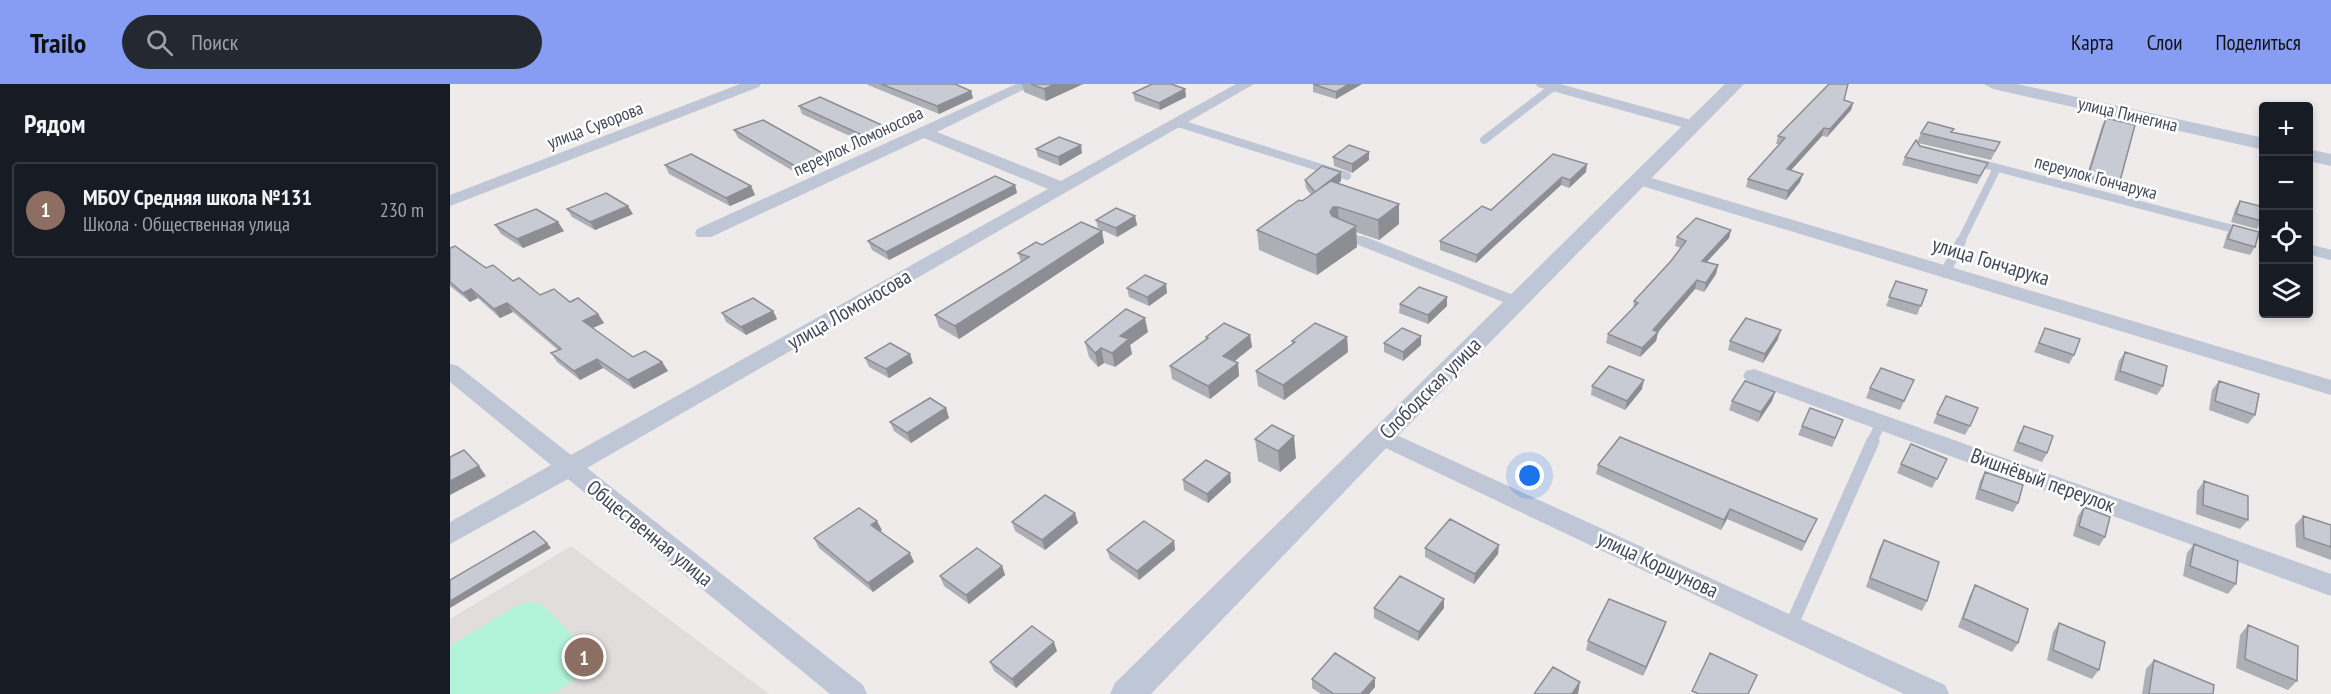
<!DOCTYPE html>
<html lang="ru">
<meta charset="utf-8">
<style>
:root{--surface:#171b24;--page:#242831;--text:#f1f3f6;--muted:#9ea1a6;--line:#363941;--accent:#869df3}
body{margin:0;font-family:"PT Sans Narrow",sans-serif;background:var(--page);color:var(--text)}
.controls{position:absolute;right:18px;top:18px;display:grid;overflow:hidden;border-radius:6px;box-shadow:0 3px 9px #0003}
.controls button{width:54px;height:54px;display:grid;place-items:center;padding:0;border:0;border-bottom:2px solid var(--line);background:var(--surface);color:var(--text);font:30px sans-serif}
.you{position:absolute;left:1080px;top:392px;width:21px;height:21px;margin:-15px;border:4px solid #fff;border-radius:50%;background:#1a73e8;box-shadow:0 0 0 9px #1a73e833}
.badge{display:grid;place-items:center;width:39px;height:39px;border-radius:50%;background:var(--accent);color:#fff;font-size:20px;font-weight:700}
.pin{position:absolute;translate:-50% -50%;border:3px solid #fff;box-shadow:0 2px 6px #0006}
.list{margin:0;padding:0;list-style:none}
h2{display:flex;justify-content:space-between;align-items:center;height:78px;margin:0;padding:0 24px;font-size:26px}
h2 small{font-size:20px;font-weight:400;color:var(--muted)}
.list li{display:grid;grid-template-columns:39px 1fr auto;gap:18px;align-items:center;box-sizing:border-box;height:96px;margin:0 12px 12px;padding:0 12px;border:2px solid var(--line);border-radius:6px}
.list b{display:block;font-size:22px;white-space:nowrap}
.list p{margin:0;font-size:20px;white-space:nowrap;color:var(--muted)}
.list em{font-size:20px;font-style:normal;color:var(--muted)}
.icon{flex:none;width:33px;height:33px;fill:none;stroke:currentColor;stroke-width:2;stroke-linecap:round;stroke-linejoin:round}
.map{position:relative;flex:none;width:1881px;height:610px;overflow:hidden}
header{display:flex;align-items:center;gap:36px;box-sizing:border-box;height:84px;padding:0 30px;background:var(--accent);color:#111}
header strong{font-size:28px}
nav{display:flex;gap:33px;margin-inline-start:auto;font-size:21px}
.search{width:420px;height:54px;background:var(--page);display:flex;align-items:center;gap:15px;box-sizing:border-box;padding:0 21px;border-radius:33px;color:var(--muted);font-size:22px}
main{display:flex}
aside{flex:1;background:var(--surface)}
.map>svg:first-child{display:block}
.education{fill:#e0dddc}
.green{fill:#b2f4da}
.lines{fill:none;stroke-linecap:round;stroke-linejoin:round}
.service-far2{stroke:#bfc6d5;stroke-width:8}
.service-far1{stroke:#bfc6d5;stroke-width:10}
.service{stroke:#bfc6d5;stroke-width:13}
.minor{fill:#bfc6d5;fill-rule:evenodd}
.tertiary{fill:#bfc6d5;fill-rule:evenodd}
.wall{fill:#adafb6}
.shaded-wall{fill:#8d8e94}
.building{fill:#c9cbd4;stroke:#8d8e94;stroke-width:1.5}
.labels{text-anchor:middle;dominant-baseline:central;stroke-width:5;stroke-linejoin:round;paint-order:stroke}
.far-street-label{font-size:18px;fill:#42495b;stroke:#fff}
.street-label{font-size:21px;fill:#42495b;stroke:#fff}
</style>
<header>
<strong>Trailo</strong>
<div class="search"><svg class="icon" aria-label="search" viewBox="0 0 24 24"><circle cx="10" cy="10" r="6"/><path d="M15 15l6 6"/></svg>Поиск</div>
<nav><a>Карта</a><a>Слои</a><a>Поделиться</a></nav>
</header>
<main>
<aside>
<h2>Рядом<small></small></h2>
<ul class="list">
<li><span class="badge" style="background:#8d6e63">1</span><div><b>МБОУ Средняя школа №131</b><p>Школа · Общественная улица</p></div><em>230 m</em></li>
</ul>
</aside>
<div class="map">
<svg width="1881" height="610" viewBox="0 0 1881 610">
<rect width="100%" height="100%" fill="#efebeb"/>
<path class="education" d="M121 462 319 610H0V535Z"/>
<path class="green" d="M81 518 92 520 140 570C135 587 120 602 103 609 92 610 18 610 0 610V562L66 522Z"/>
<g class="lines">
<path class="service-far2" d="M728 39 897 92
M1034 56 1103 3
M1525 78 1814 153
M894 150 916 159
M1510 159 1547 84"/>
<path class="service-far1" d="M912 157 1067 218
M1858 165 1881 171
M1495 189 1511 157
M1422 358 1431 338"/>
<path class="service" d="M1341 542 1423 357"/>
<path class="minor" d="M290 0H311L309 3 0 122V111Z
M566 0H585L487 48 611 97 786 0H804L137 384 413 601 417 610H380L118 395 0 460V438L101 381 0 298V280L8 282 121 371 598 105 474 54 261 153H247L245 149 247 145Z
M1086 0H1110L1249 38 1251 41 1243 46 1088 3Z
M1188 90 1881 296V311L1182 99 1179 95Z
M1304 285 1881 490V512L1296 297 1293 292 1296 287Z
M931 344 1495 601 1499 610H1454L923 358 919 352 923 346Z"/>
<path class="tertiary" d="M1275 0H1294L941 359 701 610H660L665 599Z
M1534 0H1567L1814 54V66L1543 5Z
M1858 65 1881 70V82L1858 77Z"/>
</g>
<path class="wall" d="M417 0H505L521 7 523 14 489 30 418 1Z
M572 0H633L596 17 574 8Z
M863 0H912L886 15 863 8Z
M735 5 736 13 710 26 685 17 683 9Z
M1394 16 1403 19 1401 26 1377 53 1372 52 1341 86 1350 98 1336 116 1296 103 1298 95 1329 60H1326L1328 52Z
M349 22 436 43 439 51 417 60 352 30Z
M1656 34 1670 97 1666 105 1635 97 1652 42Z
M1504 45 1502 49 1550 58 1541 76 1468 59 1470 62 1534 87 1527 100 1452 81 1455 73 1467 58 1471 49Z
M284 46 374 70 377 78 348 90 288 54Z
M586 65 632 69 610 82 588 73Z
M1103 70 1136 88 1119 104 1111 101 1026 179 990 166V157L1041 126Z
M883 73 919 76 902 89 884 82Z
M215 81 301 102 305 111 280 122 219 90Z
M855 96 891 97 888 99 949 120V140L929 156 906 148 907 163 867 191 809 166 807 146 861 111 856 104Z
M565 101 567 109 439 176 422 166 418 157Z
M1790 117 1812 137 1807 145 1781 138 1785 125Z
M117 125 183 130 145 146 122 133Z
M685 132 687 141 667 153 648 144 646 136Z
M45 141 114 147 73 164 51 150Z
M1783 141 1805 163 1800 171 1773 164 1777 150Z
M1281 146 1279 154 1257 178 1268 181 1266 190 1254 208 1245 205 1208 248 1206 257 1190 273 1156 259 1158 250 1183 224 1184 217 1221 177 1231 164 1225 162 1227 153Z
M652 147 654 159 509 255 489 243 485 231 571 178 568 169Z
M0 164 90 211 120 218 148 230 154 239 143 244 183 273 212 278 218 287 184 305 153 284 130 296 107 278 101 269 108 266 63 228 50 234 28 214 20 218 0 202Z
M1446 197 1477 206 1467 231 1436 222Z
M716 200 717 209 699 222 679 213 677 204Z
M997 213V222L978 240 949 229 950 220Z
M323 227 327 235 296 251 276 238 272 229Z
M1595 244 1624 271 1619 280 1584 268Z
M698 248 680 261 682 270 665 283 654 279 648 283 639 273 635 258Z
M800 251 802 263 784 277 788 279 789 292 760 315 722 295 720 282 756 256V253Z
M971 252V261L953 277 934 268V259Z
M897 253 898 268 834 316 808 302 806 287 842 260V257Z
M1328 255 1313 279 1278 266 1280 257Z
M1675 268 1713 302 1707 311 1664 296 1669 277Z
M415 274 463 279 439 294 419 283Z
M1464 296 1450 326 1416 314 1420 304Z
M1769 297 1805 331 1798 340 1759 326 1762 306Z
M1142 302 1192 305 1175 326 1141 311Z
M1325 308 1322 317 1308 338 1279 326 1282 317Z
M1496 312 1520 342 1515 351 1483 339Z
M496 324 499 334 461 359 444 347 440 338Z
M1393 336 1382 363 1348 351 1352 342Z
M1574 342 1597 369 1592 378 1563 367 1569 351Z
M805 355 846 374 830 388 808 377Z
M1497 375 1482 404 1447 389 1451 380Z
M1148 381 1363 444 1352 467 1277 435 1271 446 1146 390Z
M1535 388 1568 419 1563 428 1525 415 1530 397Z
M780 389 781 398 758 419 734 406 733 396Z
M1754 397 1798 436 1790 445 1746 430 1747 407Z
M1634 423 1655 453 1649 462 1623 452 1628 432Z
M1853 432 1881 441V476L1846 463 1845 441Z
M562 438 628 439 595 466 565 447Z
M432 446 430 447 464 478 423 508 369 464 364 454Z
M1434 456 1477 517 1472 527 1416 503 1429 465Z
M724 457 725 466 689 496 660 475 657 466Z
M1744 460 1786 500 1778 510 1733 492 1737 469Z
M975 464 1048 470 1024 500 975 473Z
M552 482 555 491 519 520 494 502 490 492Z
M1525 501 1568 559 1562 568 1508 543 1520 511Z
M994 515V524L968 557 924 534V524Z
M1216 538 1213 547 1193 592 1136 566 1138 557Z
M1609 539 1649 586 1642 595 1597 576 1603 548Z
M1798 541 1847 597 1838 606 1786 584 1790 551Z
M607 567 566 604 544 587 540 578Z
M1704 576 1763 610H1692L1696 585Z
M925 594V603L919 610H871L862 604V595Z"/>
<path class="shaded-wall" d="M605 0H633L596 17 594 5Z
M899 0H912L886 15V8Z
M735 5 736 13 710 26 709 19Z
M521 7 523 14 489 30 487 22Z
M1403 19 1401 26 1377 53 1380 45Z
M436 43 439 51 417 60 414 52Z
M1374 44 1372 52 1335 93 1337 85Z
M631 61 632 69 610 82 608 73Z
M919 68V76L902 89V80Z
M374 70 377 78 348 90 345 82Z
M1137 80 1136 88 1119 104 1120 96Z
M891 88V97L865 116V108Z
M1353 90 1350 98 1336 116 1338 107Z
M1112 93 1111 101 1026 179 1027 171Z
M565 101 567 109 439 176 436 168Z
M301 102 305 111 280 122 276 114Z
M949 120V140L929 156 928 136Z
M178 122 183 130 145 146 140 138Z
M883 123H888L889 142 884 143 880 128Z
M685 132 687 141 667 153 666 144Z
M108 138 114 147 73 164 67 155Z
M906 142 907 163 867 191 866 171Z
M1281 146 1279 154 1250 185 1252 177Z
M652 147 654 159 509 255 505 242Z
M1268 181 1266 190 1254 208 1256 199Z
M1247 196 1245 205 1208 248 1206 257 1190 273 1192 264 1203 246Z
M716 200 717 209 699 222 697 213Z
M21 205 28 214 20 218 13 209Z
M997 213V222L978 240V231Z
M57 219 63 228 50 234 44 225Z
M323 227 327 235 296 251 291 243Z
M148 230 154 239 138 246 133 237Z
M695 234 698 248 680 261 682 270 665 283 662 269 670 252Z
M1331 246 1328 255 1313 279 1315 270Z
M800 251 802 263 775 285 773 272Z
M971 252V261L953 277V268Z
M897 253 898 268 834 316 833 301Z
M651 264 654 279 648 283 645 269Z
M460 270 463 279 439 294 436 285Z
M147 275 153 284 130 296 124 287Z
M212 278 218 287 184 305 178 296Z
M788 279 789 292 760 315 758 302Z
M1194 296 1192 305 1175 326 1177 317Z
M1325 308 1322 317 1308 338 1311 328Z
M496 324 499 334 461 359 457 349Z
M844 352 846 374 830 388 828 367Z
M29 382 36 392 0 411V397Z
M780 389 781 398 758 419 757 410Z
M1280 425 1277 435 1271 446 1274 436Z
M625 429 628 439 595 466 592 456Z
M427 437 432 446 426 450 421 441Z
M724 457 725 466 689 496 687 487Z
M97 459 101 464 0 524V517Z
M1049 461 1048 470 1024 500 1025 490Z
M460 469 464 478 423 508 418 499Z
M552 482 555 491 519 520 516 511Z
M994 515V524L968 557 969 548Z
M1216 538 1213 547 1193 592 1196 583Z
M604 558 607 567 566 604 562 595Z
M925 594V603L919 610H911Z
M1130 598 1128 610H1122Z"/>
<path class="building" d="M431 0H505L521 7 487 22Z
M581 0H605L594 5Z
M702 0H721L735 5 709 19 683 9Z
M863 0H899L886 8Z
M1379 0H1398L1394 16 1403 19 1380 45 1374 44 1337 85 1353 90 1338 107 1298 95 1335 54 1328 52Z
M370 13 436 43 414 52 349 22Z
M1656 34 1685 41 1670 97 1639 89Z
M313 36 374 70 345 82 284 46Z
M1478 38 1504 45 1501 48 1550 58 1545 67 1471 49Z
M609 53 631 61 608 73 586 65Z
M1466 56 1470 62 1538 79 1530 92 1455 73Z
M899 61 919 68 902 80 883 73Z
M241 70 301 102 276 114 215 81Z
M1103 70 1137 80 1120 96 1112 93 1027 171 990 157 1032 122 1041 126Z
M872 82 891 88 865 108 855 96Z
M545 92 565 101 436 168 418 157Z
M881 97 949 120 928 136 888 123H883L880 128 882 132 906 142 866 171 807 146 849 116 852 117Z
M156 109 178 122 140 138 117 125Z
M1790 117 1814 123V133L1812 137 1786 130Z
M666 124 685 132 666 144 646 136Z
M86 125 108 138 67 155 45 141Z
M1246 134 1281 146 1252 177 1268 181 1256 199 1247 196 1203 246 1208 248 1192 264 1158 250 1188 219 1184 217 1221 177 1236 157 1227 153Z
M631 138 652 147 505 242 485 231 579 173 568 169 586 158 592 161Z
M1783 141 1809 148 1805 163 1778 155Z
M5 162 36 184 43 181 63 197 69 194 90 211 104 205 120 218 128 214 148 230 133 237 183 273 195 267 212 278 178 296 147 275 124 287 101 269 111 265 57 219 44 225 21 205 13 209 0 198V164Z
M695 191 716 200 697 213 677 204Z
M1446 197 1477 206 1471 222 1439 213Z
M969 203 997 213 978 231 950 220Z
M303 214 323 227 291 243 272 229Z
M676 225 695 234 670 252 679 255 662 269 651 264 645 269 635 258Z
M1296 234 1331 246 1315 270 1280 257Z
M774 239 800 251 773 272 788 279 758 302 720 282 758 254 756 253Z
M865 239 897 253 833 301 806 287 845 258 842 257Z
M952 244 971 252 953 268 934 259Z
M1595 244 1630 255 1624 271 1589 259Z
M440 259 460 270 436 285 415 274Z
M1675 268 1717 282 1713 302 1670 287Z
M1159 282 1194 296 1177 317 1142 302Z
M1431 284 1464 296 1454 317 1420 304Z
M1295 297 1325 308 1311 328 1282 317Z
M1769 297 1809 310 1805 331 1765 317Z
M1496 312 1528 324 1520 342 1487 330Z
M480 314 496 324 457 349 440 338Z
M1360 324 1393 336 1385 354 1352 342Z
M822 341 844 352 828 367 805 355Z
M1574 342 1603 352 1597 369 1568 358Z
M1170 353 1367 435 1355 458 1280 425 1274 436 1148 381Z
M1461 360 1497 375 1487 395 1451 380Z
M14 366 29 382 0 397V373Z
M756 376 780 389 757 410 733 396Z
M1535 388 1573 401 1568 419 1530 405Z
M1754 397 1798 412V436L1753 421Z
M595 411 625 429 592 456 562 438Z
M1634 423 1660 433 1655 453 1629 442Z
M409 424 427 437 421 441 460 469 418 499 364 454Z
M1853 432 1881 441V463L1854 454Z
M1000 435 1049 461 1025 490 975 464Z
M694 437 724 457 687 487 657 466Z
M84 447 97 459 0 517V496Z
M1434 456 1489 478 1477 517 1420 494Z
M1744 460 1788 477 1786 500 1740 482Z
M527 464 552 482 516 511 490 492Z
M950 492 994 515 969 548 924 524Z
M1525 501 1578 525 1568 559 1513 534Z
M1159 515 1216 538 1196 583 1138 557Z
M1609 539 1655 558 1649 586 1603 566Z
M1798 541 1848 562 1847 597 1795 575Z
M582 542 604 558 562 595 540 578Z
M885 569 925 594 911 610H884L862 595Z
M1260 569 1307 591 1298 610H1249L1242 607Z
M1704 576 1764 601 1763 610H1699Z
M1103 583 1130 598 1122 610H1084Z"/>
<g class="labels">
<g class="far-street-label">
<text transform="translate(1678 30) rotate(13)">улица Пинегина</text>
<text transform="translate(145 41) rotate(-21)">улица Суворова</text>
<text transform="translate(408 57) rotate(-25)">переулок Ломоносова</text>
<text transform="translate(1646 93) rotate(15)">переулок Гончарука</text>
</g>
<g class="street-label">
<text transform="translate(1541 177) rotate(17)">улица Гончарука</text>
<text transform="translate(399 225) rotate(-30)">улица Ломоносова</text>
<text transform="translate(980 304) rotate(-45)">Слободская улица</text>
<text transform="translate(1593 396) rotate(20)">Вишнёвый переулок</text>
<text transform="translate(200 449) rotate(39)">Общественная улица</text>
<text transform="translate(1208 480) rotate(25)">улица Коршунова</text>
</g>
</g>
</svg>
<div class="controls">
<button>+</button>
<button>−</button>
<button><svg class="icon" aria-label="locate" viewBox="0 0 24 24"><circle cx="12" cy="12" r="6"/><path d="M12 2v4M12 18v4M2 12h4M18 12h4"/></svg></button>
<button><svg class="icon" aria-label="layers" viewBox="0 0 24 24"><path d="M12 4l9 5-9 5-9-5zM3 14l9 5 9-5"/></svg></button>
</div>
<div class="you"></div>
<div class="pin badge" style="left:134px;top:573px;background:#8d6e63">1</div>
</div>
</main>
